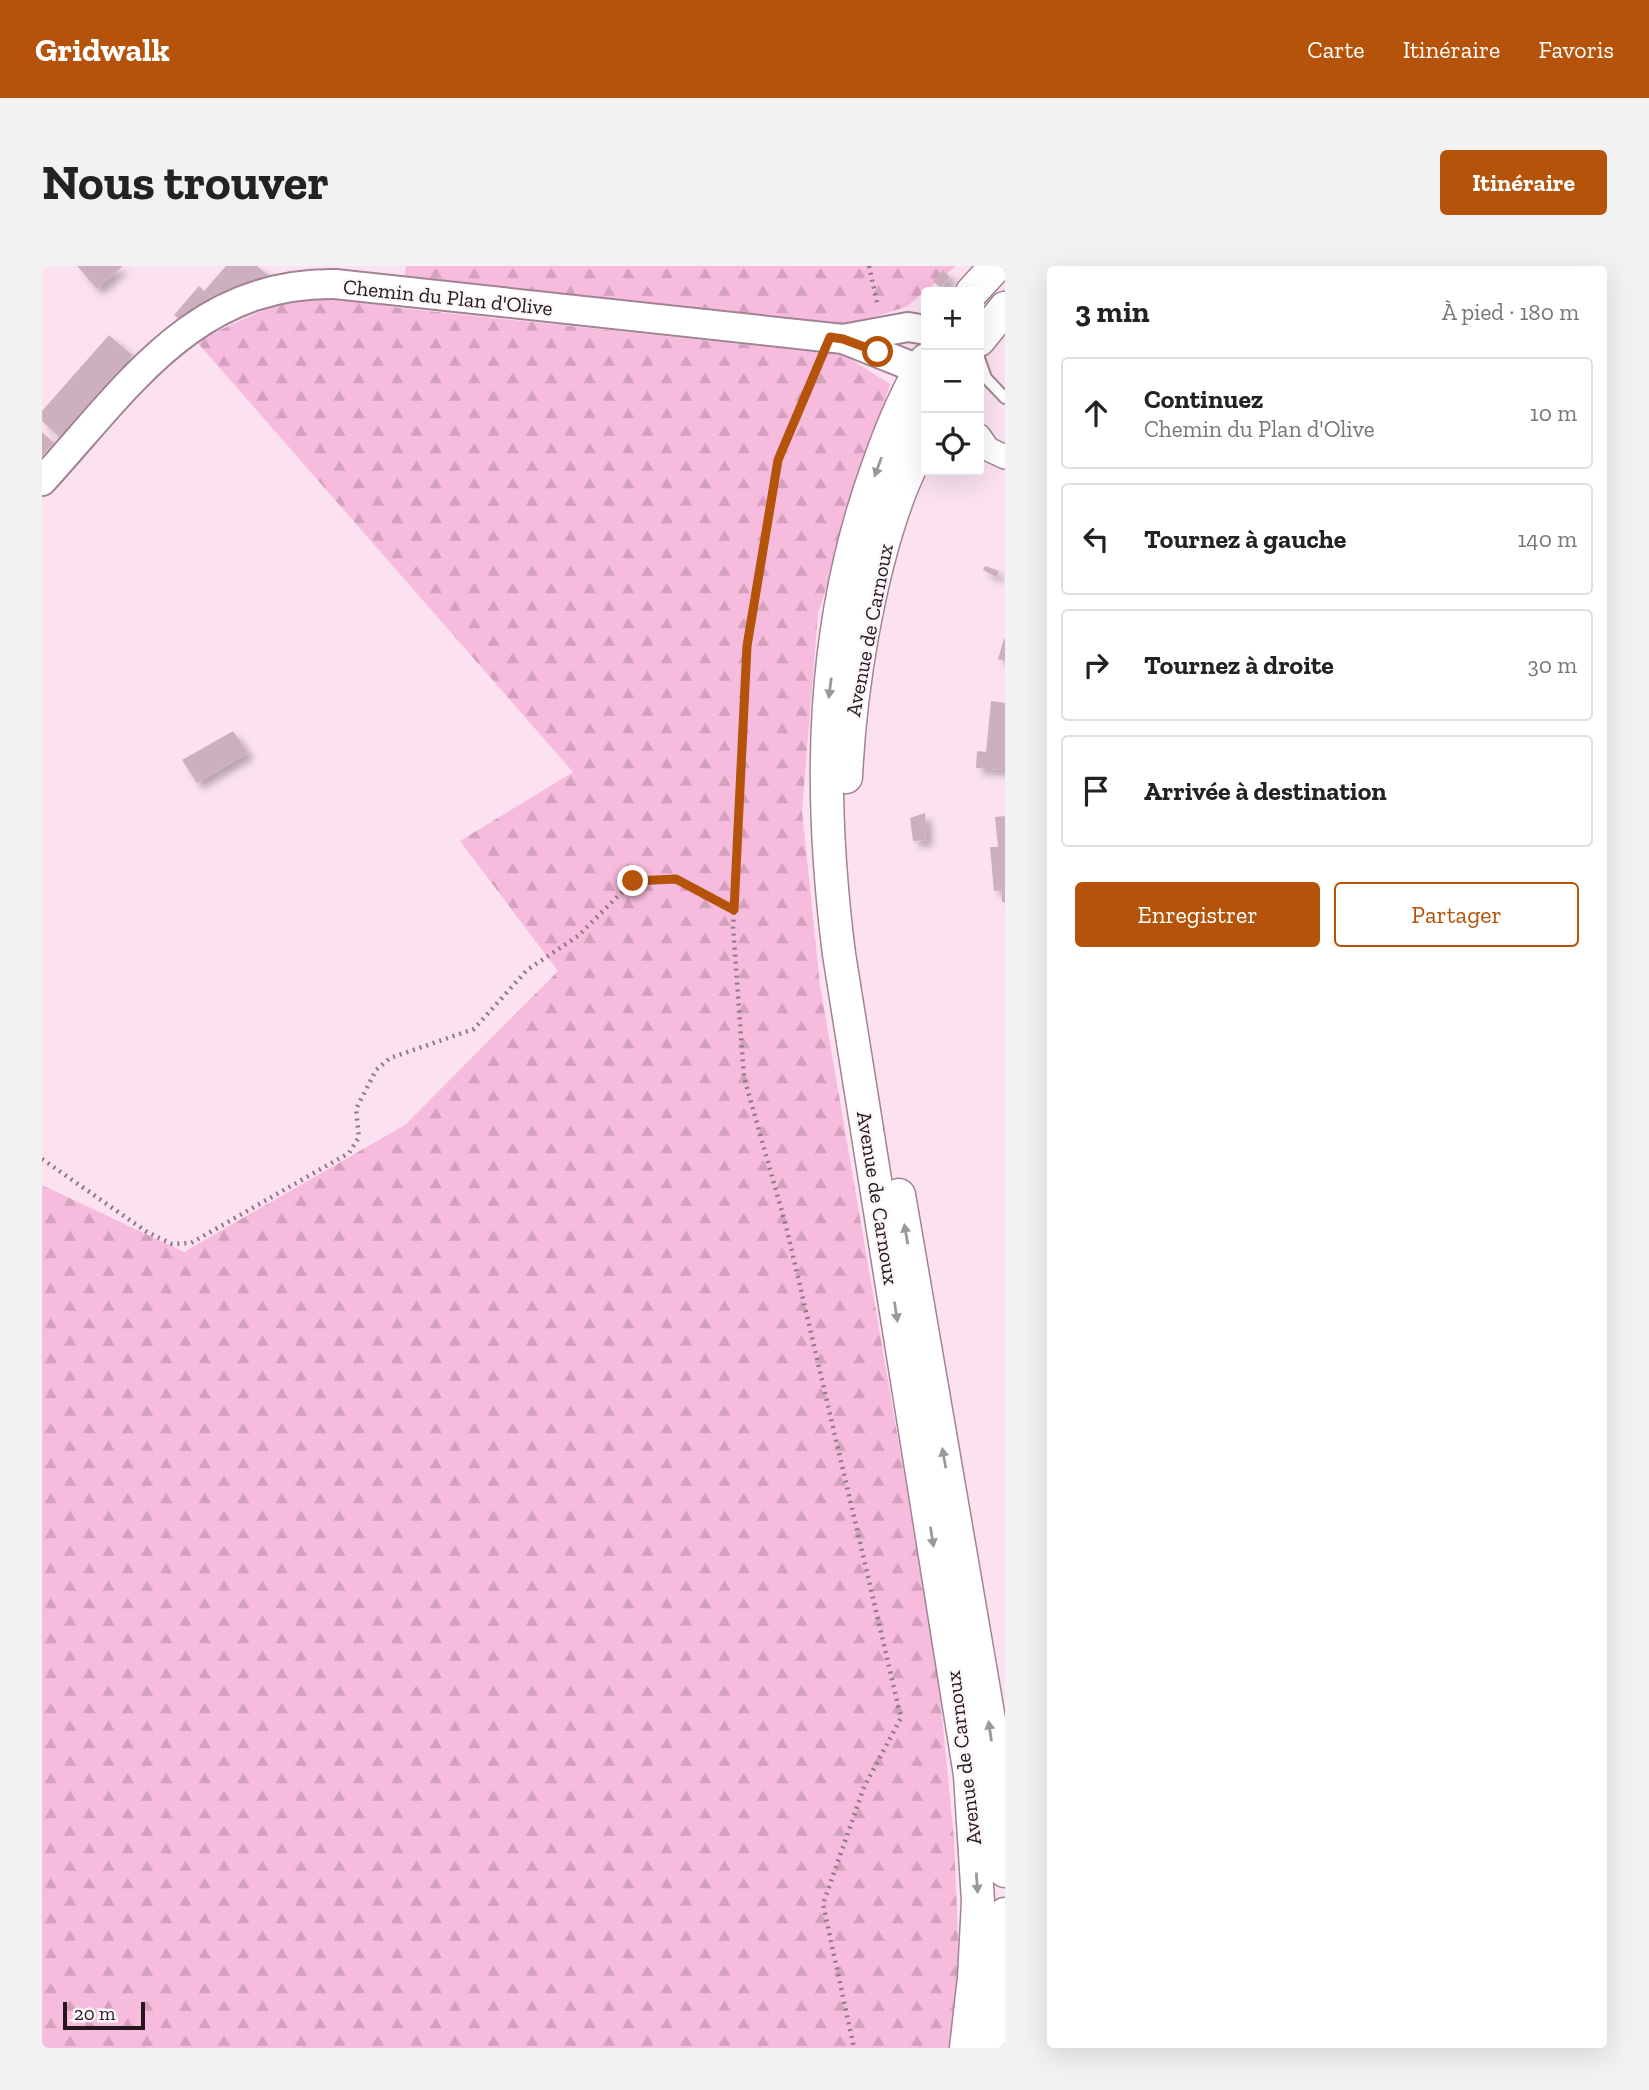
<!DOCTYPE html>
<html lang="fr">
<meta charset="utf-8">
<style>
:root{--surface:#fff;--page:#f2f2f2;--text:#222;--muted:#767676;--line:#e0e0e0;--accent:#b45309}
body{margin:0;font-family:"Zilla Slab",serif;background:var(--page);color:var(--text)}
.controls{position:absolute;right:21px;top:21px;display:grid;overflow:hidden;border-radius:7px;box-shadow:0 7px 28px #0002}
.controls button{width:63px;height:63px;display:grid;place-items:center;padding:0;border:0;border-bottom:2px solid var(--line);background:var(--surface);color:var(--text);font:35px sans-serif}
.scale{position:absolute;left:21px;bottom:18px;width:82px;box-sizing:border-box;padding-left:7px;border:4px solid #23181e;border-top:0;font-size:19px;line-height:24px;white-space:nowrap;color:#23181e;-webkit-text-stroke:5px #fcf6f9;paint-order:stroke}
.stop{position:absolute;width:21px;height:21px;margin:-16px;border:5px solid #b45309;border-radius:50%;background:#fff}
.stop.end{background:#b45309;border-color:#fff;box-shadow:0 2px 7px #0008}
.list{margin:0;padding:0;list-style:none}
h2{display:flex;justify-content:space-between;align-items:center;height:91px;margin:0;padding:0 28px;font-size:30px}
h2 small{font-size:23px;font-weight:400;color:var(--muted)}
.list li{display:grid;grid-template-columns:46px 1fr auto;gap:21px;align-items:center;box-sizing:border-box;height:112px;margin:0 14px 14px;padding:0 14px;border:2px solid var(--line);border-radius:7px}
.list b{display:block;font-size:26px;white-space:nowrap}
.list p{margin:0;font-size:23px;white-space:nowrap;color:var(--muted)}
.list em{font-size:23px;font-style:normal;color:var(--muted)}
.actions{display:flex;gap:14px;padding:21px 28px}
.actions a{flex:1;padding:16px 0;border:2px solid var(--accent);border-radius:7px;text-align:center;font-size:24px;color:var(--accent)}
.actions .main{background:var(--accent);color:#fff}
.icon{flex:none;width:38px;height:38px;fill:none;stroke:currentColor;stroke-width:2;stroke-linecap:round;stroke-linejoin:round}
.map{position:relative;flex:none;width:963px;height:1782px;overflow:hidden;border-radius:7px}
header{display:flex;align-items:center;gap:42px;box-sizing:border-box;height:98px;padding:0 35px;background:var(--accent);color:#fff}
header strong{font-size:33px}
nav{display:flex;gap:38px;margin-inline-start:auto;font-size:24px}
.intro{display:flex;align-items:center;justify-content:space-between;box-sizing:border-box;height:168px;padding:0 42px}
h1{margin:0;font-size:49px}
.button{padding:18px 32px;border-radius:7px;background:var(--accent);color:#fff;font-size:24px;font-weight:700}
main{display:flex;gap:42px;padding:0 42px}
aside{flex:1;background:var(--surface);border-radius:7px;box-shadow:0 7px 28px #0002}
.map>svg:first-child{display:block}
.forest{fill:url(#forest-firs)}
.building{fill:#ceafc0;filter:url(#shadow)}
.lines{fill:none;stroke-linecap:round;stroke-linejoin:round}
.service-casing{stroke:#a18394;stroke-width:14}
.minor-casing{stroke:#a18394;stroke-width:26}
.tertiary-casing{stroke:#a18394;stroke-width:32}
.secondary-casing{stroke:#a18394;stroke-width:35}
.path{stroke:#8c7a84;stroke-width:4.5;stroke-dasharray:2 5;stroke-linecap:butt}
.service{stroke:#fff;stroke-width:10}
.minor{stroke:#fff;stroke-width:23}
.tertiary{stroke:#fff;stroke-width:28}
.secondary{stroke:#fff;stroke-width:32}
.oneway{fill:#9c979a}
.route{stroke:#b45309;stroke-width:9}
.labels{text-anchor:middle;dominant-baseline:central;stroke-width:5;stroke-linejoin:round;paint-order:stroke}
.street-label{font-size:21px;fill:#23181e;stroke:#fcf6f9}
</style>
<header>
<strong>Gridwalk</strong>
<nav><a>Carte</a><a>Itinéraire</a><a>Favoris</a></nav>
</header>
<div class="intro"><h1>Nous trouver</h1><a class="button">Itinéraire</a></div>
<main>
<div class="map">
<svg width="963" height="1782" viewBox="0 0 963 1782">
<defs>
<pattern id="forest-firs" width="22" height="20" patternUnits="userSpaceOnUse" patternTransform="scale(1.75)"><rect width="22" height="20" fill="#f7bbde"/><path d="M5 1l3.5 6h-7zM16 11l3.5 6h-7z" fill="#d3a0be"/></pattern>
<filter id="shadow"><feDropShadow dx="6" dy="6" stdDeviation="3.5" flood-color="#0004"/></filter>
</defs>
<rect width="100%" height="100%" fill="#fce2f1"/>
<path class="forest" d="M364 0H914L864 41 809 58 362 13Z
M276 30 358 42 802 89 848 118 776 348 760 545 778 719 895 1400 912 1572 919 1748 912 1782H0V919L142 986 363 859 516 705 418 575 531 506 154 75 226 42Z"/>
<path class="building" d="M35 0H81L55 23Z
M184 0H215L229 12 139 55 132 49 157 20 162 25Z
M901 4 908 11 898 21 891 15Z
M67 69 90 89 17 170 0 155V145Z
M0 166 12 177 0 190Z
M943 300 957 305 954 311 941 304Z
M962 373H963V395L956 393Z
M949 435 963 437V504L934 502 935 485 944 486Z
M191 465 206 487 155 517 140 494Z
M883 547 885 574 871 575 868 552Z
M963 550V636H960V624L952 625 948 581H956L953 551Z"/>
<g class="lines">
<defs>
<path id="service" d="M937 92 944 112 963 132"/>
<path id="minor" d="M884 143 856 146 869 171 884 183
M937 170 946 183 963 191"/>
<path id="tertiary" d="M801 73 866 61 884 64
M0 215C86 121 152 16 293 18L801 73 884 106"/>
<path id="secondary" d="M930 26 954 0
M937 74 963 42
M884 94C863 128 849 163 836 200 778 360 776 522 797 688L928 1509 936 1635 932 1712 924 1782
M804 511C808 423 826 313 856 231 864 209 875 188 884 166
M857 929 948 1459 963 1605
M952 1782 963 1648"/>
</defs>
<use href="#service" class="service-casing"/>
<use href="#minor" class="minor-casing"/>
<use href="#tertiary" class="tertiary-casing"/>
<use href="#secondary" class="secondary-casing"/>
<path class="path" d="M827 0 836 41
M777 98 736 194 705 380 691 661 702 811 744 960 859 1452 822 1521 781 1638 812 1782
M0 893 105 966 130 978 149 977 307 887 317 871 314 843 334 804 348 792 432 763 485 704 536 670 591 615 634 613 692 644"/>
<use href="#service" class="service"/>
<use href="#minor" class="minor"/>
<use href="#tertiary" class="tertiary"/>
<use href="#secondary" class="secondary"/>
</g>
<defs><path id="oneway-solid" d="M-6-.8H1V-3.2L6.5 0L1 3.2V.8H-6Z" transform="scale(1.75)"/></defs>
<g class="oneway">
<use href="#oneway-solid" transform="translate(836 201) rotate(110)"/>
<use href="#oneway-solid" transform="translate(788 422) rotate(97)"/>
<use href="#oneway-solid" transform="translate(864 968) rotate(-100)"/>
<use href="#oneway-solid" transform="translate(854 1046) rotate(81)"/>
<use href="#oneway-solid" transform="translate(902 1192) rotate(-100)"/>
<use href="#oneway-solid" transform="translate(890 1271) rotate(81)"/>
<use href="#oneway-solid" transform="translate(948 1465) rotate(-98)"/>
<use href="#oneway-solid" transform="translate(935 1617) rotate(86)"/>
</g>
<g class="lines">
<path class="route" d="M591 615 634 613 692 644 705 380 736 194 788 71 801 73 836 86"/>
</g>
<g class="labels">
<g class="street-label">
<text transform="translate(406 31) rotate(6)">Chemin du Plan d'Olive</text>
<text transform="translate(827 364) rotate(-79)">Avenue de Carnoux</text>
<text transform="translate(836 932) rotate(81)">Avenue de Carnoux</text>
<text transform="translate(921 1492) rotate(-97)">Avenue de Carnoux</text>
</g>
</g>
</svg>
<div class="controls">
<button>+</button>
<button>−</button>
<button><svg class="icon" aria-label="locate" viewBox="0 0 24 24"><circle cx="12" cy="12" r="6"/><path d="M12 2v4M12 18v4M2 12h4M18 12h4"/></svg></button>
</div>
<div class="scale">20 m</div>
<div class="stop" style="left:836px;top:86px"></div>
<div class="stop end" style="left:591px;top:615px"></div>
</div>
<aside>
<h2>3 min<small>À pied · 180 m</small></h2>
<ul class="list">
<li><svg class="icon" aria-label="ahead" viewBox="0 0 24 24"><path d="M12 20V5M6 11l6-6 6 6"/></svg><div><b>Continuez</b><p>Chemin du Plan d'Olive</p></div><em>10 m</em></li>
<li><svg class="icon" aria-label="left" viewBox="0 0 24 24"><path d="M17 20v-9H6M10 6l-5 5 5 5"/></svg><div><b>Tournez à gauche</b></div><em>140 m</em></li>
<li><svg class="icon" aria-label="right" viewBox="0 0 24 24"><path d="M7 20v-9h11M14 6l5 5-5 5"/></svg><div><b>Tournez à droite</b></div><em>30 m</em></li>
<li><svg class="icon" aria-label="arrive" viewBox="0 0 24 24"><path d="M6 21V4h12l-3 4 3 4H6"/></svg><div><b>Arrivée à destination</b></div></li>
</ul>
<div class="actions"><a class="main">Enregistrer</a><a>Partager</a></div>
</aside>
</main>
